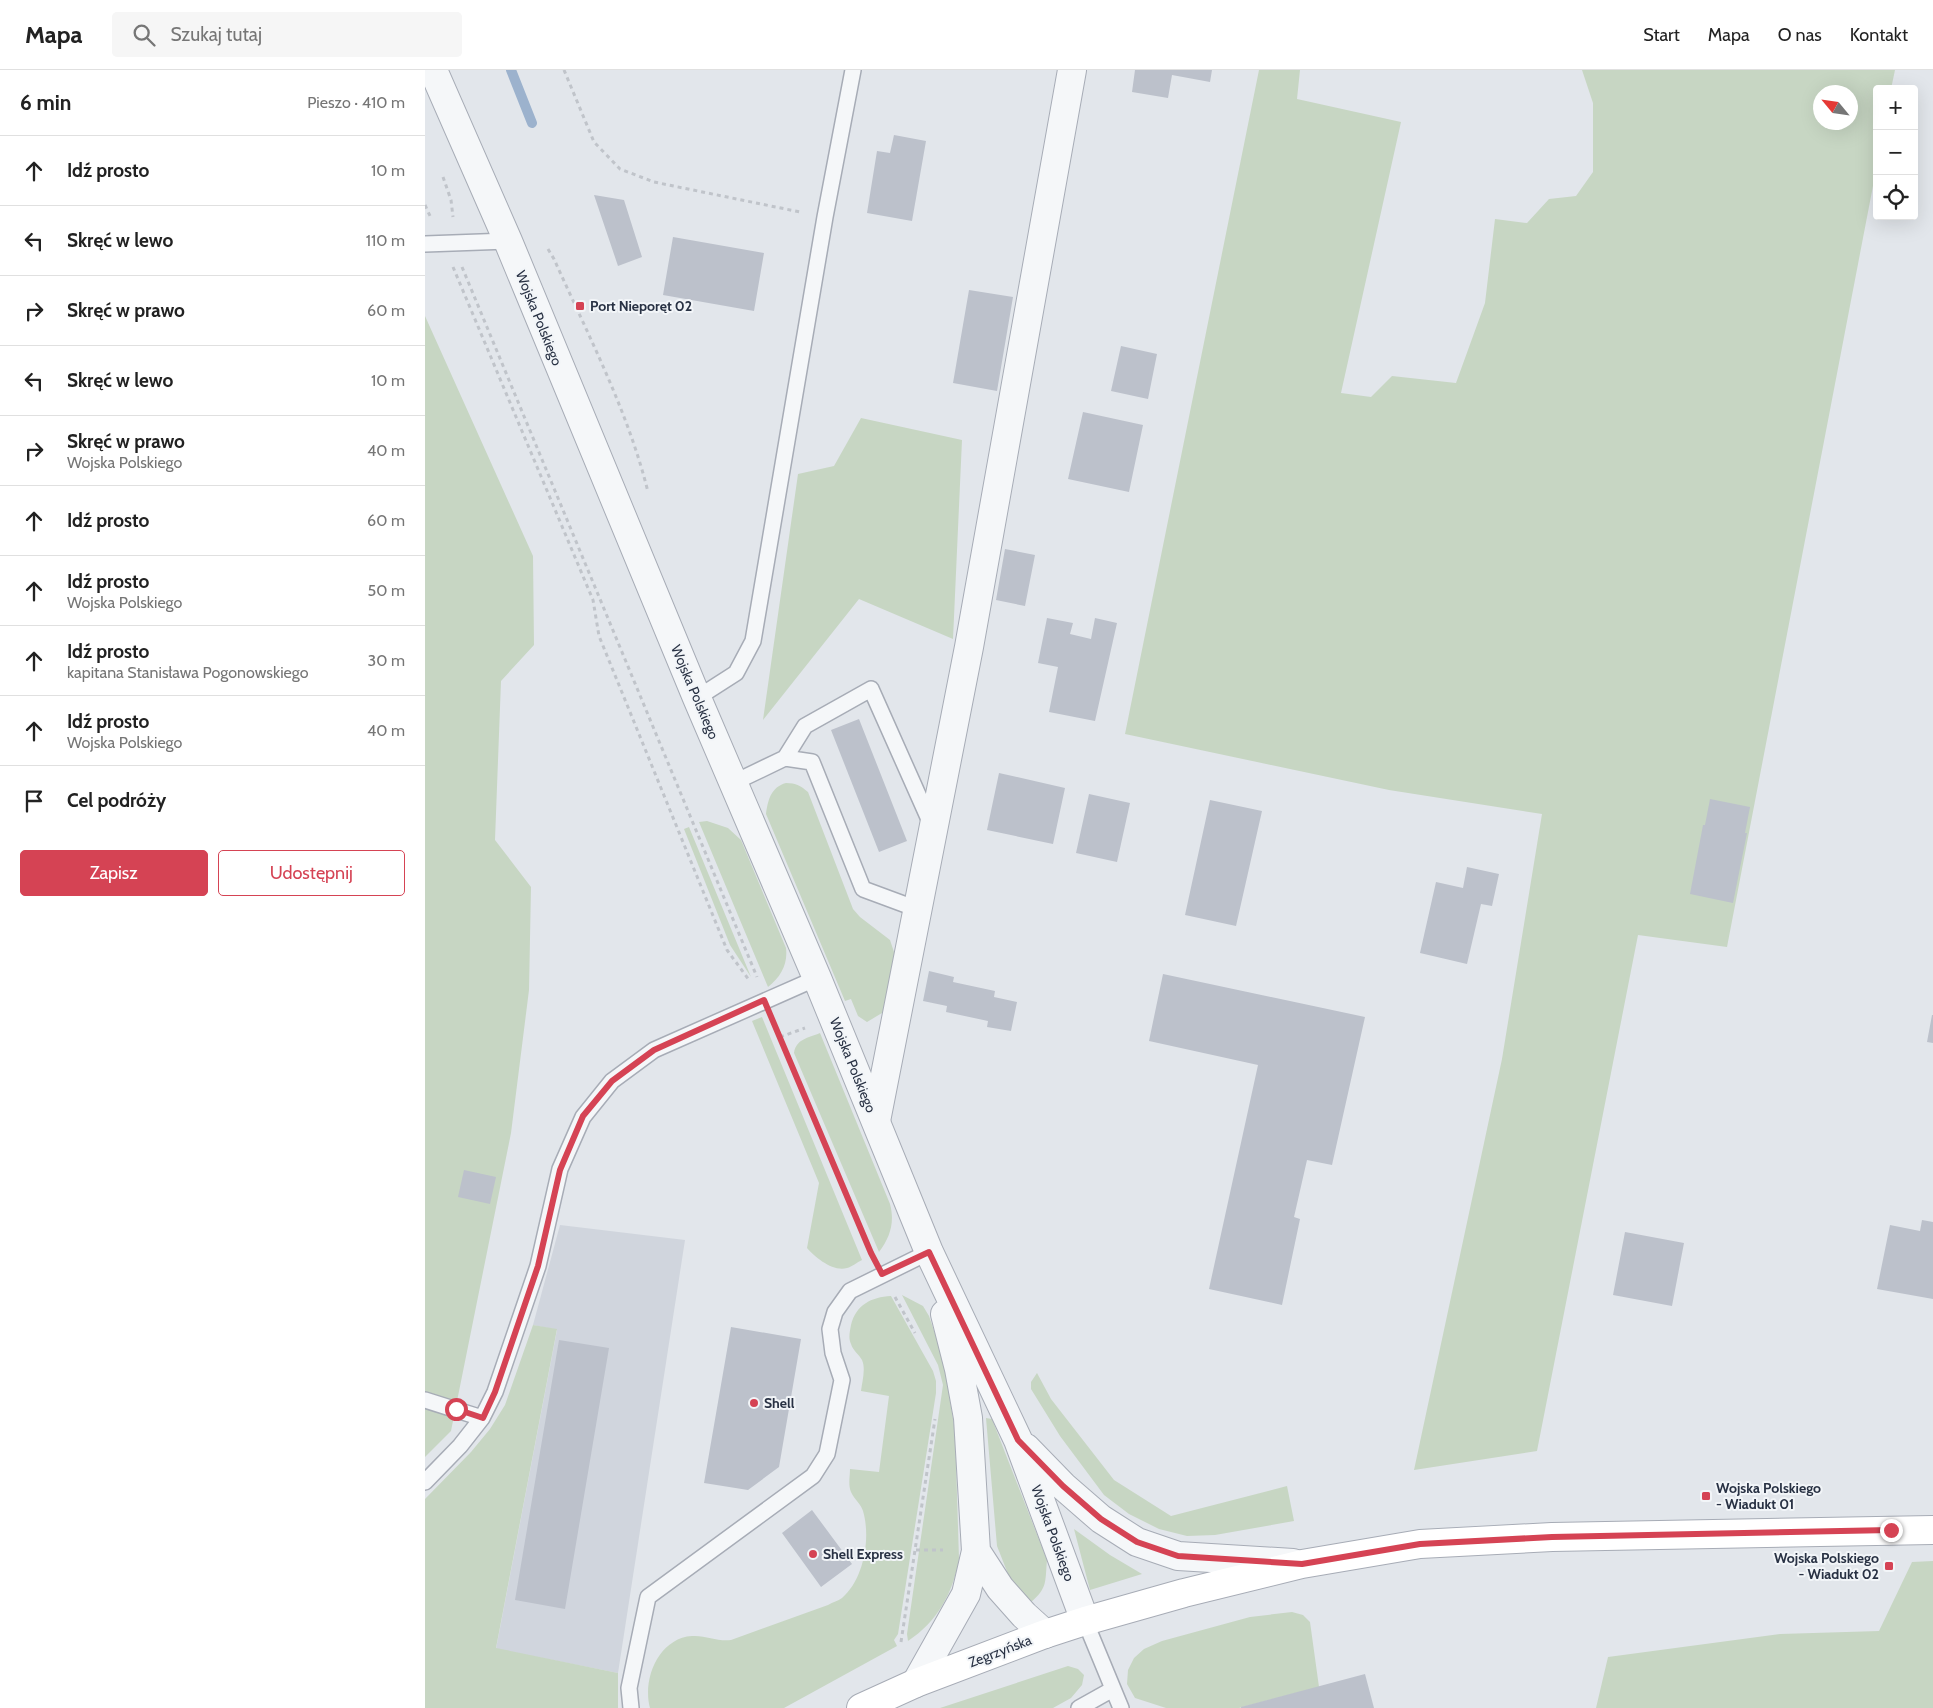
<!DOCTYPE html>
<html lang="pl">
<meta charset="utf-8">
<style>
:root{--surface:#fff;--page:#f6f6f6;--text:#222;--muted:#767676;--line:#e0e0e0;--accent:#d54354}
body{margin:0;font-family:Cabin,sans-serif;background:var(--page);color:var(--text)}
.controls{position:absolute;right:15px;top:15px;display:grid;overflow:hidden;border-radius:5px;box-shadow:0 5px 20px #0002}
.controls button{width:45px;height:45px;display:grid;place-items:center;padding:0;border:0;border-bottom:1px solid var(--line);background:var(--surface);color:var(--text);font:25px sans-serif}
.compass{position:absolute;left:1388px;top:15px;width:45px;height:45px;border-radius:50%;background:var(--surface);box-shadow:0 5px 20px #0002;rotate:299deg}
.stop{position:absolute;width:15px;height:15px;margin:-11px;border:4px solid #d54354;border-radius:50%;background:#fff}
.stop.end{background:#d54354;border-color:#fff;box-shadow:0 1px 5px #0008}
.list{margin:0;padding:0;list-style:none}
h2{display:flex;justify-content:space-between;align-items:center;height:65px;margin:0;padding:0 20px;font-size:21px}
h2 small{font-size:16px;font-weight:400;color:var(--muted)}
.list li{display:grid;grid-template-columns:32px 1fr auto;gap:15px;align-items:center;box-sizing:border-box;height:70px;padding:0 20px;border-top:1px solid var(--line)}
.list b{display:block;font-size:19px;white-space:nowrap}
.list p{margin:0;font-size:16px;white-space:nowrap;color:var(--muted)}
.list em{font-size:16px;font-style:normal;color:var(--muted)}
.actions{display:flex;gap:10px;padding:15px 20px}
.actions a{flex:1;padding:11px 0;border:1px solid var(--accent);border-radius:5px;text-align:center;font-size:18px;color:var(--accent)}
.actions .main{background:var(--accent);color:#fff}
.icon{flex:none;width:28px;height:28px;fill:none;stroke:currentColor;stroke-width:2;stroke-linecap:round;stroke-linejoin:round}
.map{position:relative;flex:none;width:1508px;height:1638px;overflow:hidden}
header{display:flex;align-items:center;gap:30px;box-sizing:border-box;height:70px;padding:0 25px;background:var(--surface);border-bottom:1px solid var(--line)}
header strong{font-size:24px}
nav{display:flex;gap:28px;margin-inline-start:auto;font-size:18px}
.search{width:350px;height:45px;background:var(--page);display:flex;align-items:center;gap:12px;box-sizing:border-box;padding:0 18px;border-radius:5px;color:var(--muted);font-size:19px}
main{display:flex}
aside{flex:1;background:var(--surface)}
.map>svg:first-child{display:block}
.built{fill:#d0d5dd}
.green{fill:#c7d6c3;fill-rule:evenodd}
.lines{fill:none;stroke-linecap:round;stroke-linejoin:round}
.stream{stroke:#9cb2cd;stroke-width:10}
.building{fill:#bcc1cb}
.service-casing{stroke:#a7acb6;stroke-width:18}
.minor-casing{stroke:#a7acb6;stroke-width:30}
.tertiary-casing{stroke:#a7acb6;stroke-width:30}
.secondary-casing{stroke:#a7acb6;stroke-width:30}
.path{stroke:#c0c4ca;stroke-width:3;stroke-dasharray:4 4;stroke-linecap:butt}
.service{stroke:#f5f7f9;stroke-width:15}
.minor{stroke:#f5f7f9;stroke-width:28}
.tertiary{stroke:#f5f7f9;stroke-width:28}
.secondary{stroke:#fff;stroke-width:28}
.route{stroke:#d54354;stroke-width:6}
.poi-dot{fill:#d54354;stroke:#f2f5f8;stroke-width:2}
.labels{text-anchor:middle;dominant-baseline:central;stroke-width:4;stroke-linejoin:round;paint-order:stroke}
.poi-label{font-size:14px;font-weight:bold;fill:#293244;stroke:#f2f5f8;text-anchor:start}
.street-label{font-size:14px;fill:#293244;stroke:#f2f5f8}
</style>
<header>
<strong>Mapa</strong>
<div class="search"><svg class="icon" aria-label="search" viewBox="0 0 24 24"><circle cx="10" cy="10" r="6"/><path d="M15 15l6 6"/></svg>Szukaj tutaj</div>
<nav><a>Start</a><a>Mapa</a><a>O nas</a><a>Kontakt</a></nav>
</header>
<main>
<aside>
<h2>6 min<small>Pieszo · 410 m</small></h2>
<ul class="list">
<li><svg class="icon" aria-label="ahead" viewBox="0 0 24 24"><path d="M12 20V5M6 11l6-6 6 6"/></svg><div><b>Idź prosto</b></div><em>10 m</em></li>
<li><svg class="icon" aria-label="left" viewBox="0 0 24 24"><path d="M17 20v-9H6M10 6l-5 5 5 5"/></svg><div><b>Skręć w lewo</b></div><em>110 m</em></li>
<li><svg class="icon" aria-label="right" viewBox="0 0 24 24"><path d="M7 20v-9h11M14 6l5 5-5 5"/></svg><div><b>Skręć w prawo</b></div><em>60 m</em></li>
<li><svg class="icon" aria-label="left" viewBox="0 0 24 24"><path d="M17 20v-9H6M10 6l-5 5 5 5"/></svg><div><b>Skręć w lewo</b></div><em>10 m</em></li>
<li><svg class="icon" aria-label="right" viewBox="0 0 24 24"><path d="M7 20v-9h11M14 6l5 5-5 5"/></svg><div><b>Skręć w prawo</b><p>Wojska Polskiego</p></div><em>40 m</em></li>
<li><svg class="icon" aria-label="ahead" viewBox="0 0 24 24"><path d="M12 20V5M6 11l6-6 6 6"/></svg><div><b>Idź prosto</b></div><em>60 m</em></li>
<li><svg class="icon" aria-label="ahead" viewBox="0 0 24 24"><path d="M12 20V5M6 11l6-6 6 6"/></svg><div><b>Idź prosto</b><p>Wojska Polskiego</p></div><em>50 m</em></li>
<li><svg class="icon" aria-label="ahead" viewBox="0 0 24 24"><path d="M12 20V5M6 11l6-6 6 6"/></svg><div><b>Idź prosto</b><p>kapitana Stanisława Pogonowskiego</p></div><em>30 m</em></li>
<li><svg class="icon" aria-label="ahead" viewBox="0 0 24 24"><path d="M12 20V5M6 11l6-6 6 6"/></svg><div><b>Idź prosto</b><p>Wojska Polskiego</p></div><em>40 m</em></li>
<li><svg class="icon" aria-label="arrive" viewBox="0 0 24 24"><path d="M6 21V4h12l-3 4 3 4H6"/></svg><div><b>Cel podróży</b></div></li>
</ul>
<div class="actions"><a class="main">Zapisz</a><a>Udostępnij</a></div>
</aside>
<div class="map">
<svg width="1508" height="1638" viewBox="0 0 1508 1638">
<rect width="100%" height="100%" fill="#e2e6eb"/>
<path class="built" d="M135 1155 260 1170 193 1603 71 1579 132 1260 108 1255Z"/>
<path class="green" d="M834 0H875L872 29 976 52 916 323 946 327 967 306 1031 313 1060 233 1070 149 1102 153 1124 129 1151 126 1168 102V33L1157 0H1470L1466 19H1452V95L1302 877 1213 865 1112 1381 989 1400 1077 989 1117 744 964 720 700 664ZM1396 22H1426V52H1396Z
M0 246 108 486 109 575 76 611 70 770 106 817 104 920 86 1063 26 1361 0 1387Z
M436 348 537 370 528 569 434 529 338 650 373 404 409 396Z
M361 713C371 713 376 716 383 722L428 839 435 847 465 870 471 888 462 935 457 943 442 952 433 946 426 929 420 931 341 744C343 730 346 717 361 713Z
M282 751 303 758 316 770 361 878C363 894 356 907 343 917L274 752Z
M264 757 326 907 305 875 259 759Z
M337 947 437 1190C432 1192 427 1197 422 1198 408 1202 391 1188 382 1178L394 1113 327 951Z
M395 963 465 1134C470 1152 465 1168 454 1182L369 983C371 969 383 968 395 963Z
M477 1225 498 1236 504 1246 518 1287 530 1361 534 1489C528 1523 512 1552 483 1571L482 1564 518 1315 513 1295Z
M466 1226 508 1301 511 1311V1323L473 1564 469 1570 472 1576 359 1638H225C217 1609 234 1568 267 1566 281 1565 293 1572 306 1570L403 1535C408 1532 413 1531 417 1528 439 1509 446 1468 438 1441 436 1434 429 1429 426 1422 423 1415 425 1406 425 1399L454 1402 464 1326 436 1321C437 1312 441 1299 437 1290 434 1284 428 1281 426 1274 423 1268 425 1261 426 1255 431 1235 446 1227 466 1226Z
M108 1255 132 1259 71 1578 193 1603V1638H0V1429L46 1382 65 1359 80 1335Z
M612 1303 626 1329 689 1410 746 1446 862 1416 869 1451 790 1465 762 1466 734 1459 704 1444 679 1425 635 1366 606 1319V1312Z
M561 1348 567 1349 622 1490C620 1511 623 1518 606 1532L585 1509 572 1476Z
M649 1459 685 1485 717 1504 665 1520Z
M1508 1491V1638H1171L1183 1587 1355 1564 1454 1561 1487 1492Z
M867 1542 878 1545 885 1552 894 1617 814 1638H741L710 1628 702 1614 703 1600 709 1588 719 1579 737 1571 825 1547Z
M643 1596 653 1599 659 1605 657 1615 646 1628 628 1638H515Z"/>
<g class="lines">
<path class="stream" d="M86 0 107 53"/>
</g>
<path class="building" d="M710 0H787L785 12 747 5 743 28 707 22Z
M469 65 501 71 487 151 442 143 452 81 465 83Z
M169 125 199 130 217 187 193 196Z
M248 167 339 183 329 241 238 225Z
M544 220 588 227 572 321 528 313Z
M696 276 732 284 723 329 686 321Z
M658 342 718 355 704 422 643 409Z
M580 479 610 485 600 536 571 530Z
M622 548 648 553 645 564 666 569 670 548 692 553 670 651 624 642 633 597 613 593Z
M434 649 482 771 454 782 406 660Z
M574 703 640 718 628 774 562 760Z
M664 724 705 733 692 792 651 783Z
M1285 729 1325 737 1320 763H1322L1308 833 1265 824 1278 755H1280Z
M785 730 837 741 811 856 760 845Z
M1042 797 1074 804 1067 836 1056 834 1042 894 995 883 1011 812 1038 818Z
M504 901 529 907 528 912 570 921 569 927 592 932 586 961 562 957 563 951 521 942 522 936 498 931Z
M738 904 940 947 907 1095 882 1090 869 1147 875 1149 857 1235 784 1219 833 995 724 971Z
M1507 945H1508V973L1502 972Z
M39 1100 71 1107 65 1134 33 1127Z
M1497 1150 1508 1152V1229L1452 1219 1465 1155 1495 1161Z
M1200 1162 1259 1173 1247 1236 1188 1225Z
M306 1257 376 1269 354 1397 323 1420 279 1413Z
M134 1270 184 1278 140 1539 90 1530Z
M387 1440 427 1494 396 1517 357 1463Z
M940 1604 949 1638H816V1637Z"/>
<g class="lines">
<defs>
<path id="service" d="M0 174 83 171
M272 628 311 603 328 571 400 147 428 0
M360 688 387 692 438 819 492 839
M308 713 360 688 380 656 446 619 507 756
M0 1330 57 1348
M0 1412 35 1376 57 1348 70 1322 113 1196 135 1099 158 1047 187 1011 229 980 392 908
M660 1551 696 1638
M206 1638 204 1618 223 1527 388 1406 402 1384 417 1310 408 1283 405 1259 410 1242 425 1221 504 1182
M654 1638 688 1619"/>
<path id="minor" d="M451 1051 544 577 647 0"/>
<path id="tertiary" d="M8 0 83 171 272 628 392 908 504 1182 593 1370 660 1551
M601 1378 638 1416 676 1449 712 1472 753 1486 868 1493
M551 1481 575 1518 599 1545 620 1564
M491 1613 541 1524 551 1481 543 1348 534 1299 520 1244"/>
<path id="secondary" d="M436 1638 491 1613 620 1564 660 1551 759 1523 877 1494 995 1474 1127 1467 1508 1460"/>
</defs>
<use href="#service" class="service-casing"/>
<use href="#minor" class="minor-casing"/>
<use href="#tertiary" class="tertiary-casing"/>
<use href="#secondary" class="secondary-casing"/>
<path class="path" d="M139 0 169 72 195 99 229 112 375 142
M18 107 26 130 28 147
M0 135 6 148
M123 179 129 189C163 265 203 341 223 422
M28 197 168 530 174 566 302 880 324 910
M37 197 332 907
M349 953 446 1182
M355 967 380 958
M470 1227 490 1263
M491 1480H518
M476 1572 510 1349"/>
<use href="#service" class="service"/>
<use href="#minor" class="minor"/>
<use href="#tertiary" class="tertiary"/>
<use href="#secondary" class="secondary"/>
</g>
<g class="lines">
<path class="route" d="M31 1339 58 1348 70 1322 113 1196 135 1100 158 1046 187 1011 229 980 339 930 446 1183 457 1204 504 1182 593 1370 638 1416 676 1449 712 1472 753 1486 877 1494 995 1474 1127 1467 1466 1460"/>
</g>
<g class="poi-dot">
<rect x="150" y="231" width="10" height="10" rx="2.5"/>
<circle cx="329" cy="1333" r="5"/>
<rect x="1276" y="1421" width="10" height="10" rx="2.5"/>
<circle cx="388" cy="1484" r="5"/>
<rect x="1459" y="1491" width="10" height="10" rx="2.5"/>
</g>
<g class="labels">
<g class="poi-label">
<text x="165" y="236">Port Nieporęt 02</text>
<text x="339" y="1333">Shell</text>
<text x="1291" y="1418">Wojska Polskiego<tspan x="1291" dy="16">- Wiadukt 01</tspan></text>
<text x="398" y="1484">Shell Express</text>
<text x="1454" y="1488" text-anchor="end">Wojska Polskiego<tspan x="1454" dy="16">- Wiadukt 02</tspan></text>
</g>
<g class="street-label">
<text transform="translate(114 248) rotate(68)">Wojska Polskiego</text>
<text transform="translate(270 622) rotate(67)">Wojska Polskiego</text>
<text transform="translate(428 995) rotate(68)">Wojska Polskiego</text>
<text transform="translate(628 1463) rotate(70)">Wojska Polskiego</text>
<text transform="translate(575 1581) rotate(-21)">Zegrzyńska</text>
</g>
</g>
</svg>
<div class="controls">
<button>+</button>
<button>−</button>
<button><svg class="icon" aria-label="locate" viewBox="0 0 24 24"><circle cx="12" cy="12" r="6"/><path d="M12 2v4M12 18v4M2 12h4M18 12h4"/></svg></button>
</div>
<svg class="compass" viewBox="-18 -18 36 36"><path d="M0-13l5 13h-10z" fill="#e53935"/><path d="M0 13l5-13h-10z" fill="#767676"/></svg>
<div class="stop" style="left:31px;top:1339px"></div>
<div class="stop end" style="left:1466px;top:1460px"></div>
</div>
</main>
